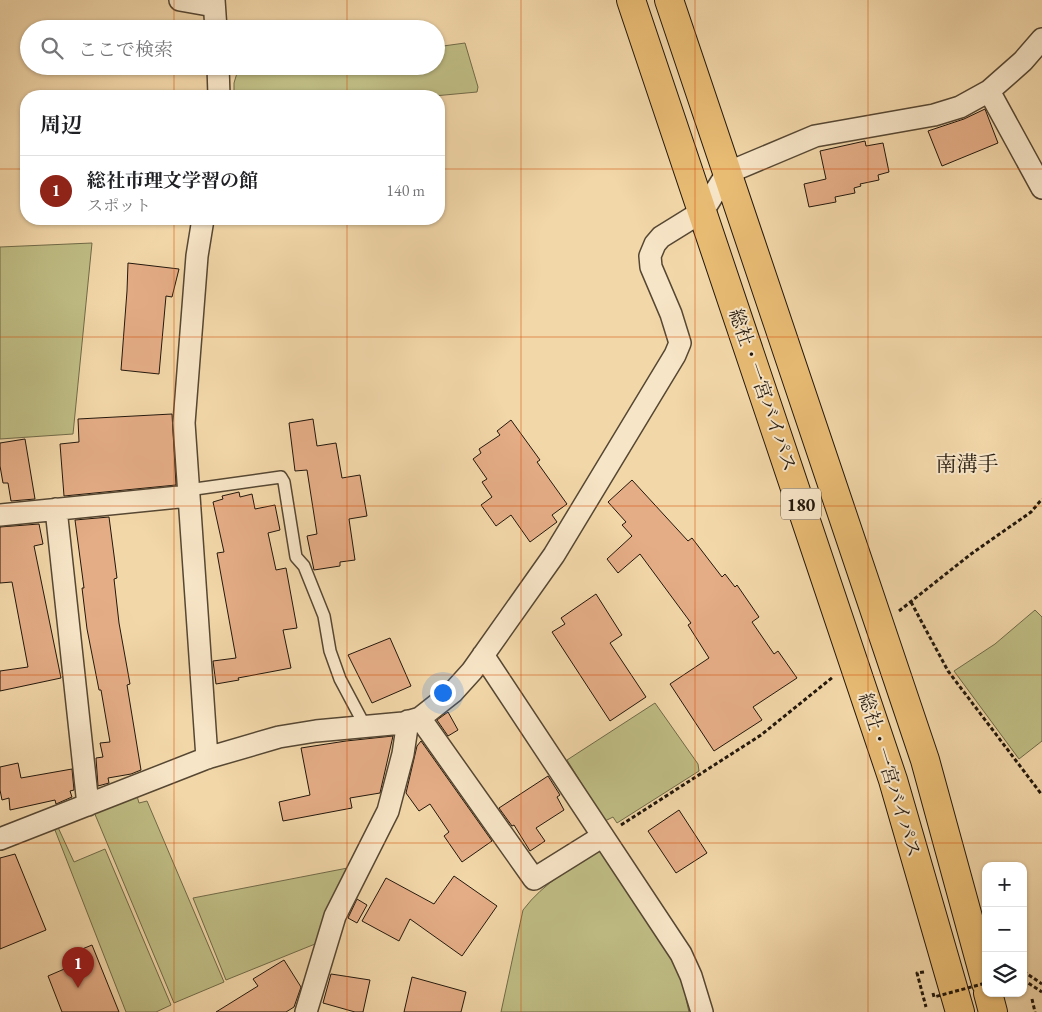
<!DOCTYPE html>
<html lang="ja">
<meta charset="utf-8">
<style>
:root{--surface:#fff;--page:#f6f6f6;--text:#202124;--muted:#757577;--line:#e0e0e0;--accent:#8f2418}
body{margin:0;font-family:"EB Garamond","Noto Serif JP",serif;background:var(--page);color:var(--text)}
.controls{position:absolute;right:15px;bottom:15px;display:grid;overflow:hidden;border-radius:10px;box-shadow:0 1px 4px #0004}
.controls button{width:45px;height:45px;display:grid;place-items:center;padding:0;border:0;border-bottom:1px solid var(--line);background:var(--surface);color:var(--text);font:25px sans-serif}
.you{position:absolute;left:442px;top:692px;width:18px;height:18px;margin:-12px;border:4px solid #fff;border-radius:50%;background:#1a73e8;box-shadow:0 0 0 8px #1a73e833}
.badge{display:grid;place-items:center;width:32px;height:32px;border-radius:50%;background:var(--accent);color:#fff;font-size:16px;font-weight:700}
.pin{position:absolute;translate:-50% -41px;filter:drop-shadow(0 1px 2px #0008)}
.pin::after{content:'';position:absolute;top:26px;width:18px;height:15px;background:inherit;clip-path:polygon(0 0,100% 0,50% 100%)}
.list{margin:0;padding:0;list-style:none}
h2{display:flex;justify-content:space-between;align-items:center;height:65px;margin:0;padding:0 20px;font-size:21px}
h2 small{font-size:16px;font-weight:400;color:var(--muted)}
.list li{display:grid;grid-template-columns:32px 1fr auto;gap:15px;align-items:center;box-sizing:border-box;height:70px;padding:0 20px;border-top:1px solid var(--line)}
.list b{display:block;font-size:19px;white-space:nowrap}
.list p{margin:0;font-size:16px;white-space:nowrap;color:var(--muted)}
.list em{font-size:16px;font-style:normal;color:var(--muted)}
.icon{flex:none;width:28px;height:28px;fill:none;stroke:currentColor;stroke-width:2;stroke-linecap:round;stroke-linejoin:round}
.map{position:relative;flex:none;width:1042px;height:1012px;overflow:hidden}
.search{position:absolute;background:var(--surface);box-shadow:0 1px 4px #0004;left:20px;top:20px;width:425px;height:55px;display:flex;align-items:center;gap:12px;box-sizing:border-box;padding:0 18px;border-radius:28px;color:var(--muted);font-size:19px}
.panel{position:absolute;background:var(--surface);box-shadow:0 1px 4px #0004;left:20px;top:90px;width:425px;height:135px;border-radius:20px}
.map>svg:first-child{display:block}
.green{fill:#bfbd84;stroke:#706a48}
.building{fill:#e5ad86;stroke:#22170c}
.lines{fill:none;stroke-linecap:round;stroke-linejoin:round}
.service-casing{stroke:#564733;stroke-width:14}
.minor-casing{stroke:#564733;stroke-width:24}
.trunk-casing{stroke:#22170c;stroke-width:30}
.path{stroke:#22170c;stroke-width:3;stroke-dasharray:4 2.5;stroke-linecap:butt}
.service{stroke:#f7e5c7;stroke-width:11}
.minor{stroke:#f7e5c7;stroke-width:21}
.trunk{stroke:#e9bc74;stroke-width:28}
.path-bridge{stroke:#22170c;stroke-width:3;stroke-dasharray:4 2.5;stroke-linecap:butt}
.grid{fill:none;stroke:#d4520c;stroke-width:1;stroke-opacity:0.55}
.labels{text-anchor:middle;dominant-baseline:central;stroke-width:4;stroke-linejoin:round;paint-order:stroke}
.shield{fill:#f7e5c7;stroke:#625544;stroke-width:1}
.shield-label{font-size:18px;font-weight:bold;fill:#22170c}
.street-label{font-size:19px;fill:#22170c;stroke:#f7e5c7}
.quarter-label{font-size:21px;fill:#22170c;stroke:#f7e5c7}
</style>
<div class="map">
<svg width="1042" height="1012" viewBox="0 0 1042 1012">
<rect width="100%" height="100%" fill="#f2d7a9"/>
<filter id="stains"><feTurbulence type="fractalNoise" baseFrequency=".004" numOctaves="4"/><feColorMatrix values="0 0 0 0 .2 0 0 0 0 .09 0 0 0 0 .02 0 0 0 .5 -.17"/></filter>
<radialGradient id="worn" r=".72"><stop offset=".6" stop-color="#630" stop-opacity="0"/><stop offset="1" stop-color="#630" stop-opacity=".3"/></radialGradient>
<path class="green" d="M465 43 478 87 477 92 434 96H234V83L237 73 290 66H436V47Z
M92 243 73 434 0 439V247Z
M1035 610 1042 617V741L1019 759 954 671 995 644Z
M655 703 698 764 699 771 617 823 613 817 605 821 567 760Z
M137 796 139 803 147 801 224 982 174 1003 94 812Z
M56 823 74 862 105 849 171 1005 156 1012H126L53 825Z
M602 849 675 964 690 999H686L689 1012H501L523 910C544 882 573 867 602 849Z
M358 866 320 942 226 980 193 898Z"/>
<path class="building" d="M985 109 998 143 942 166 928 131 964 119Z
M865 141 866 146 883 143 889 172 878 175 879 180 860 184 861 186 854 188 855 193 835 197 836 202 809 207 804 184 826 179 820 151Z
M128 263 179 269 172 297 166 296 159 374 121 370 127 291Z
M172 414 176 485 64 496 60 444 79 442 78 419Z
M313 419 317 446 336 443 342 478 360 475 367 516 349 519 355 560 340 562V566L314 570 307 536 317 534 307 470 295 471 289 423Z
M511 420 540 460 537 462 567 504 552 515 557 522 530 542 511 515 496 526 481 505 492 497 482 482 487 479 473 459 481 453 479 449 500 435 497 431Z
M25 439 35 499 11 501 8 483H3L0 466V443Z
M632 480 688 541 692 538 722 577 725 574 735 587 737 585 759 617 752 622 774 654 778 651 797 678 753 707 762 720 714 751 670 684 709 658 688 625 691 623 640 554 618 573 607 559 632 536 622 525 626 522 608 502Z
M239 492 240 497 252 494 255 509 275 505 280 530 268 533 276 570 286 568 297 628 283 630 291 668 238 678 239 680 216 684 213 661 236 658 217 553 224 552 213 502 223 499 222 496Z
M109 517 117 578 114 579 119 623 130 684 127 685 141 770 131 774 108 778 109 783 98 786 96 758 103 757 100 743 110 742 101 690H99L87 629 82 588H84L75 520Z
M39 524 43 544 34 546 61 678 0 691V671L28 667 12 582 0 583V527Z
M596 594 622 635 610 643 646 697 610 721 552 632 565 624 561 618Z
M390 638 411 686 372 703 348 655Z
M448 712 458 730 448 736 437 720Z
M393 736 380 793 350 798 352 808 283 821 279 802 310 795 301 748 346 741Z
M421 741 492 841 462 862 444 836 449 832 430 804 419 811 406 793 417 746Z
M18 763 21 778 72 769 74 790 70 791 72 797 56 804 55 800 10 810 9 798 2 800 0 790V767Z
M548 776 560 795 557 797 564 810 536 828 545 841 530 851 514 825 512 826 499 808Z
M679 810 707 853 676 873 648 831Z
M15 854 46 930 0 949V858Z
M454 876 497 906 462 956 410 919 399 941 362 921 386 878 434 904Z
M357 899 367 905 357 923 348 918Z
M92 945 119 1012H62L48 976 69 967 65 956Z
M284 960 301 987 294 1007 286 1012H216L258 986 253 979Z
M331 974 370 980 363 1012H355L323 1003Z
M412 977 466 992 461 1012H404Z"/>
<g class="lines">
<defs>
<path id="service" d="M188 490 281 477 284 482 296 557 304 566 324 616 330 651 340 679 365 726"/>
<path id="minor" d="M180 0 214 6
M214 0 216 29
M218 66 219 96
M989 91 1042 188
M203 219 197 256 184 423 207 758
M56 509 88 805
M0 515 189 496
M483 655 681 954 691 976 702 1012
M420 718 534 879 603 836
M0 839 207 758 279 737 316 731 403 723 420 718 453 692 472 671 554 555 675 355 680 343 671 314 651 267 650 256 655 244 661 237 703 211 727 173 815 136 934 115 960 107 989 91 1023 61 1042 39
M306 1012 335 916 388 811 403 754 408 721"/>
<path id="trunk" d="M631 0 893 780 960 1012
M669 0 925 760 986 983
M988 993 993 1012"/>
</defs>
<use href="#service" class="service-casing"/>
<use href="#minor" class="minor-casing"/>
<use href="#trunk" class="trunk-casing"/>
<path class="path" d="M911 602 948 671 1042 795
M899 611 971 554 1031 512 1042 499
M621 825 761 735 833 677
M924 972 917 973 926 1007
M1023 974 1026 973 1042 984
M1023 982 1025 981 1042 992
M1032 999 1035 1012"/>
<use href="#service" class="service"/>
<use href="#minor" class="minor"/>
<use href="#trunk" class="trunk"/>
<path class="path-bridge" d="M933 993 934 997 986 983"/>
</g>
<path class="grid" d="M174 0V29M347 0V29M521 0V1012M695 0V1012M868 0V1012M174 66V96M347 66V96M0 169H26M439 169H1042M174 219V1012M347 219V1012M0 337H1042M0 506H1042M0 675H1042M0 843H1042"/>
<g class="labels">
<rect class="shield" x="781" y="488.5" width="40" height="31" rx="4"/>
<g class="shield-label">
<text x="801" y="504">180</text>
</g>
<g class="street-label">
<text transform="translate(763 390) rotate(71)">総社・一宮バイパス</text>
<text transform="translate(890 775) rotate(73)">総社・一宮バイパス</text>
</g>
<g class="quarter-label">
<text x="967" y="463">南溝手</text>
</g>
</g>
<rect width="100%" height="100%" filter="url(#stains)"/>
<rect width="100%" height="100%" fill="url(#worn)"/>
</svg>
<div class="controls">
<button>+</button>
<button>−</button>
<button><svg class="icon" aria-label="layers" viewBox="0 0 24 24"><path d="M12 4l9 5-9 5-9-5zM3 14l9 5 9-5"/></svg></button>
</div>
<div class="you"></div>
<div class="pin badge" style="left:78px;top:988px">1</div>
<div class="search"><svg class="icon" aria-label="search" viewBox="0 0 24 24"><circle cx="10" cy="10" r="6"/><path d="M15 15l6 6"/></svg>ここで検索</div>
<section class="panel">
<h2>周辺<small></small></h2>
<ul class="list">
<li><span class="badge">1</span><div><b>総社市理文学習の館</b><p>スポット</p></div><em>140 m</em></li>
</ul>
</section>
</div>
